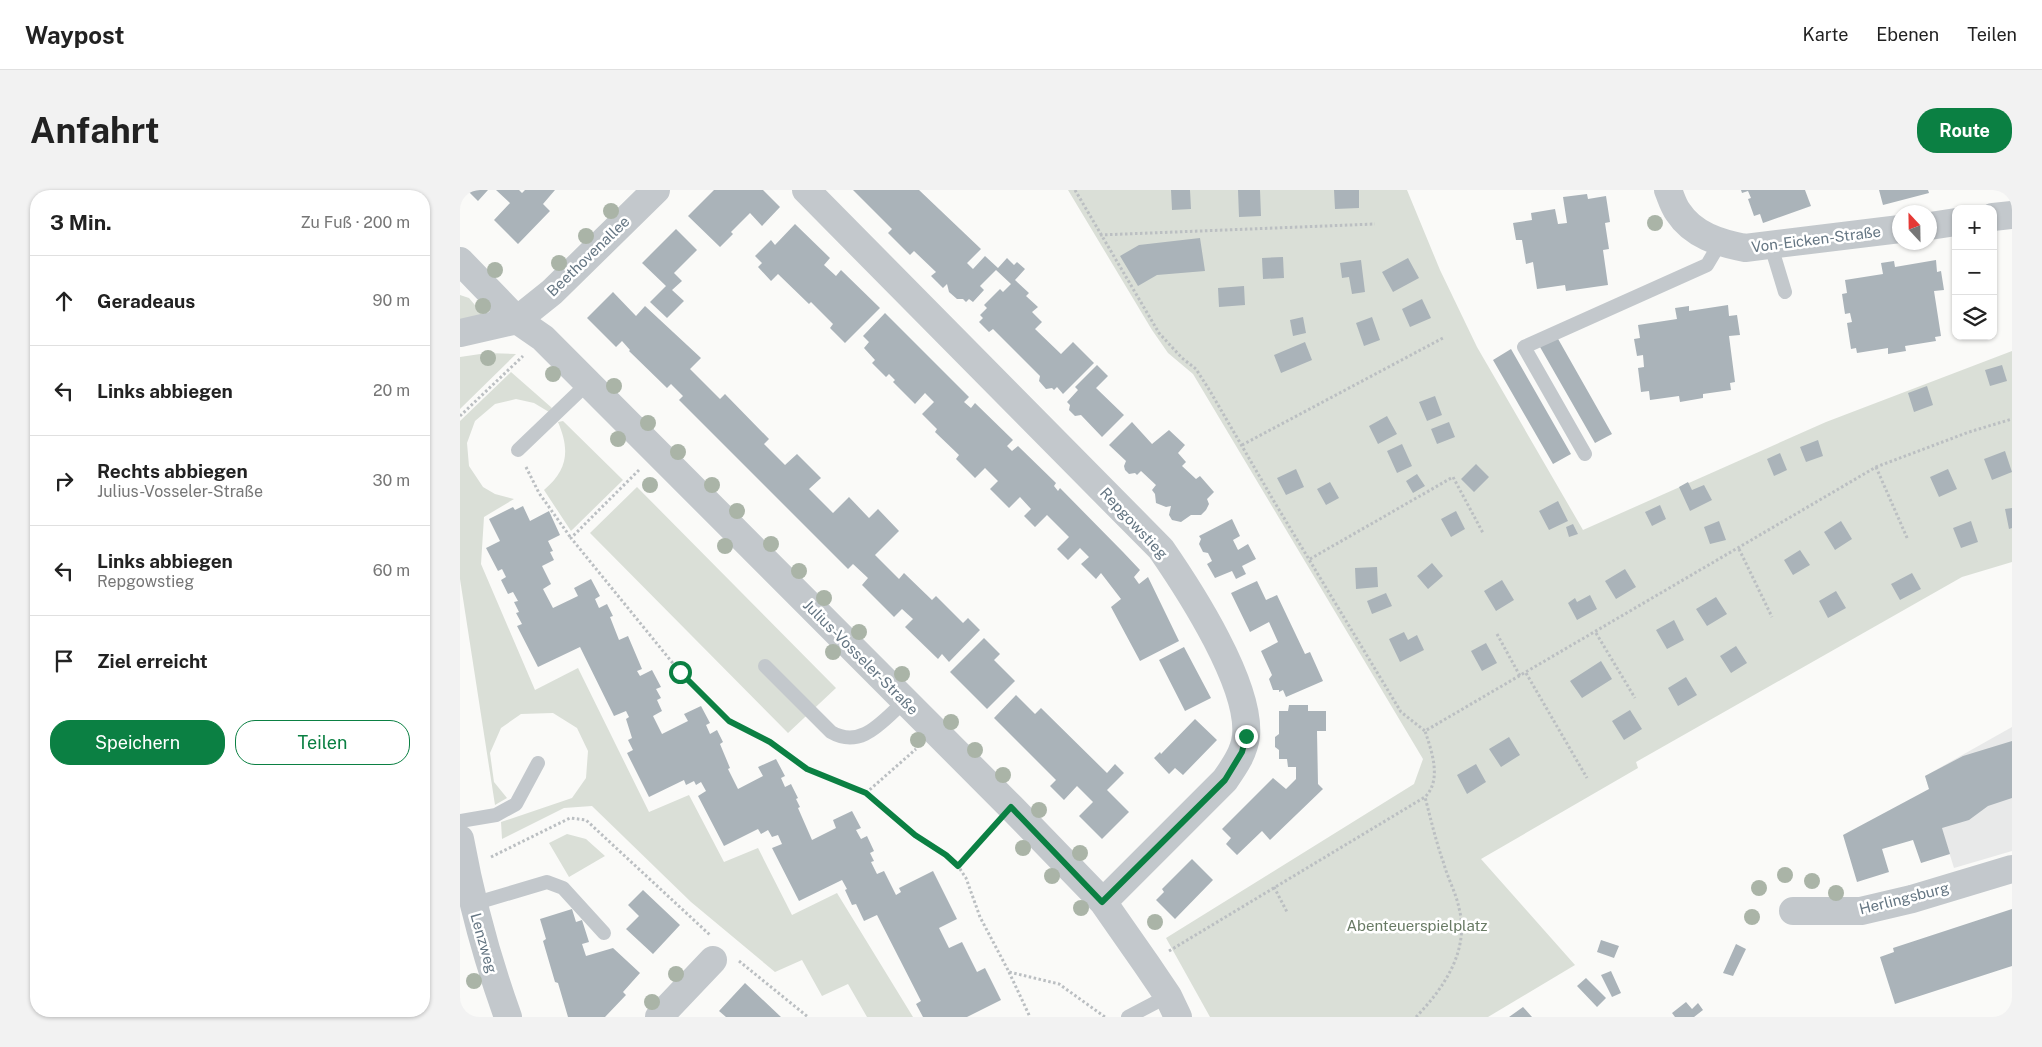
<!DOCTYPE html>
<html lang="de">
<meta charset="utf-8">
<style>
:root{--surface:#fff;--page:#f2f2f2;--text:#222;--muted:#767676;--line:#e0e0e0;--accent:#0b8043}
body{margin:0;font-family:"Public Sans",sans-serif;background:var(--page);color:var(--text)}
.controls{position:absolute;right:15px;top:15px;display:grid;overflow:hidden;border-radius:10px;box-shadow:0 1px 4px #0004}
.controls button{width:45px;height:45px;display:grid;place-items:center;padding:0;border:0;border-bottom:1px solid var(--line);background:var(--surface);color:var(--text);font:25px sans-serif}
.compass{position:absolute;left:1432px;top:15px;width:45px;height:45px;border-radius:50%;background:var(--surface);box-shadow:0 1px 4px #0004;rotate:338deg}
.stop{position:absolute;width:15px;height:15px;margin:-11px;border:4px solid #0b8043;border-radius:50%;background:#fff}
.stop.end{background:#0b8043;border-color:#fff;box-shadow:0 1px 5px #0008}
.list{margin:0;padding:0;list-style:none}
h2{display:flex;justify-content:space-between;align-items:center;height:65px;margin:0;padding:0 20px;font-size:21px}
h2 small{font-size:16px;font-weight:400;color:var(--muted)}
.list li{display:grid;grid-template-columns:32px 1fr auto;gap:15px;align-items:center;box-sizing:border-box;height:90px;padding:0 20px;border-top:1px solid var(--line)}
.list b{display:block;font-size:19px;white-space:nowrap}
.list p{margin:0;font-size:16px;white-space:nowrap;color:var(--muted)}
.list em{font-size:16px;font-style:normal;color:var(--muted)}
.actions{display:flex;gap:10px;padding:15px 20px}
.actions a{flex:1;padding:11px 0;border:1px solid var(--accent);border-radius:20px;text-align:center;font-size:18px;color:var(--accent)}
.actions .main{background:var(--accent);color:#fff}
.icon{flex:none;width:28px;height:28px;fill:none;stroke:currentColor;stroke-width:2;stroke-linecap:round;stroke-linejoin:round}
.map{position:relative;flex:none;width:1552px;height:827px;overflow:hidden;border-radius:20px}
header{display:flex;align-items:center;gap:30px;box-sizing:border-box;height:70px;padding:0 25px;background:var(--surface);border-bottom:1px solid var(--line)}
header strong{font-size:24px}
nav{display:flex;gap:28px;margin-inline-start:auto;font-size:18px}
.intro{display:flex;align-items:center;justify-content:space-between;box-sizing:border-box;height:120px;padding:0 30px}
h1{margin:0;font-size:35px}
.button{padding:12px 22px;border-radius:20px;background:var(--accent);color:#fff;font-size:18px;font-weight:700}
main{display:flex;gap:30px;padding:0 30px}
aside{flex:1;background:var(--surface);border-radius:20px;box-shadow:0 1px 4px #0004}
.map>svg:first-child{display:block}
.built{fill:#e8e9e9}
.green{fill:#dadfd7}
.building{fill:#aab3b9}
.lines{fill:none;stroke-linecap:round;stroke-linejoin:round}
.path{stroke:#bbbfc2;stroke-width:3;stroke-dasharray:2.5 2.5;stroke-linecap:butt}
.service{stroke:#c3c8cc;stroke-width:14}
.minor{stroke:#c3c8cc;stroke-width:28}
.tertiary{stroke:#c3c8cc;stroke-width:28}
.tree{fill:#aab4a7}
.route{stroke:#0b8043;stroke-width:6}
.labels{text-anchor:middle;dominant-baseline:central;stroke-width:5;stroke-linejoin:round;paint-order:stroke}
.street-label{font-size:15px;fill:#657683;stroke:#fff}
.park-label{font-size:15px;fill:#687a64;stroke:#fff}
</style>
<header>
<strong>Waypost</strong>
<nav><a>Karte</a><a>Ebenen</a><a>Teilen</a></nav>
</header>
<div class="intro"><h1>Anfahrt</h1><a class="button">Route</a></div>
<main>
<aside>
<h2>3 Min.<small>Zu Fuß · 200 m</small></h2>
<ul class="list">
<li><svg class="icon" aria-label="ahead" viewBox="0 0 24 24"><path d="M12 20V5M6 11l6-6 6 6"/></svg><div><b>Geradeaus</b></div><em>90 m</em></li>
<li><svg class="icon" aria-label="left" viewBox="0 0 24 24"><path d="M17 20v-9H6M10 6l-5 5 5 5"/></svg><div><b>Links abbiegen</b></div><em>20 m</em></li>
<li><svg class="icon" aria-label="right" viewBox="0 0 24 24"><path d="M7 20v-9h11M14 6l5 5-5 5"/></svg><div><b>Rechts abbiegen</b><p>Julius-Vosseler-Straße</p></div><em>30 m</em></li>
<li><svg class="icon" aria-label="left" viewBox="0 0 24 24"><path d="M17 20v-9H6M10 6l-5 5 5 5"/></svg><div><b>Links abbiegen</b><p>Repgowstieg</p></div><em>60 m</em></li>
<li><svg class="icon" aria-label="arrive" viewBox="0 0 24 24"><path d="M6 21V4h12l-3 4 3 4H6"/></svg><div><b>Ziel erreicht</b></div></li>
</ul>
<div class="actions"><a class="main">Speichern</a><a>Teilen</a></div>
</aside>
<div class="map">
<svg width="1552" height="827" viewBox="0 0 1552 827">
<rect width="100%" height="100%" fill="#fafaf8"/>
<path class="built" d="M1552 537V661L1494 678 1465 586Z"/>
<path class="green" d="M608 0H947L980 80 1017 157 1123 340 1366 232 1552 161V372L1502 387 1176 572 1178 578 1021 669 1115 775 1028 827H750L706 748 954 594 963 569 733 184 708 163 692 140Z
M0 105 9 108 25 127 0 132Z
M27 163 56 164 0 219V167Z
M51 182 92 218 89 222 74 213 56 209 35 214 15 231 7 253 9 276 23 297 35 304 54 309 24 327 21 374 75 500 118 478 189 622 229 605 264 672 298 658 332 725 377 703 453 827H407L388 794 362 806 342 770 315 782 231 712 132 616 104 618 42 649 41 632 112 608 126 588 128 561 117 538 93 523 61 524 41 538 30 563 34 592 47 608 35 615 0 389V231Z
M103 231 163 290 111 341 84 300C108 280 110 260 98 232Z
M177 297 376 498 328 543 130 343Z
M107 644 126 649 145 666 109 687 89 653Z"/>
<path class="building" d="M7 0H28L18 11Z
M36 0H59L62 3 65 0H95L83 14 90 21 58 54 34 30 50 13Z
M254 0H303L320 17 302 36 290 23 271 42 273 44 260 57 228 26Z
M393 0H459L521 59 507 73 513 79 525 66 538 78 547 68 554 75 557 72 565 79 555 90 569 103 566 106 578 117 572 122 582 132 575 139 601 164 613 152 634 173 603 204 597 197 594 200 592 198 586 199 579 191 580 186 533 139 529 142 519 132 523 128 520 125 527 118 524 115 540 99 543 102 551 94 536 80 520 96 524 100 513 112 509 109 506 112 503 109H497L489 102 487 94 483 98 471 86 476 82 454 61 450 65 428 43 432 39Z
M711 0H730L731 19 712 20Z
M778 0H800L801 26 779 27Z
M874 0H899V18L875 19Z
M1281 0H1345L1351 16 1303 33 1300 24 1294 26 1288 9 1291 8 1288 1 1282 3Z
M1419 0H1468L1469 3 1423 15Z
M1127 4 1128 9 1146 6 1150 32 1145 33 1149 59 1143 60 1148 95 1106 101 1105 95 1077 99 1073 72 1066 74 1062 50H1056L1053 33 1072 30 1071 23 1095 19 1098 34 1107 33 1103 7Z
M335 34 370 68 364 75 376 86 381 80 420 118 385 153 370 138 373 134 351 112 349 114 318 84 311 91 298 77 302 73 295 66 311 50 315 55Z
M216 39 237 60 214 83 222 91 212 100 224 111 207 128 190 112 206 96 182 73Z
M740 48 745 81 697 85 678 96 660 66 679 55Z
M823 67 824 88 803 89 802 68Z
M948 68 959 88 933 102 922 82Z
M901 70 905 102 892 104 889 87 882 88 880 73Z
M1476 70 1477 82 1481 81 1484 100 1474 101 1481 146 1475 147 1476 151 1445 156 1446 161 1428 164V158L1397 163 1396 158 1391 159 1387 133 1392 132 1390 123 1385 124 1382 104 1387 103 1385 90 1423 84 1421 73 1434 71 1435 77Z
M784 96 785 115 759 117 758 98Z
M153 102 176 126 185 116 241 168 230 179 260 209 265 204 309 249 304 254 325 275 337 264 361 288 349 299 373 323 389 307 409 328 418 319 439 341 415 365 439 389 444 383 472 410 476 406 503 433 508 428 520 440 489 472 482 464 478 469 445 437 453 429 442 419 434 427 402 395 408 388 393 374 388 379 219 210 223 206 211 194 207 198 169 161 170 160 162 151 156 157 127 128Z
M962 109 971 128 950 137 942 119Z
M1268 115 1269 126 1277 125 1280 145 1269 146 1275 192 1270 193 1271 200 1243 204V208L1220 212 1219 206 1190 210 1189 201 1181 202 1178 178 1184 177 1183 165 1177 166 1174 149 1180 148 1178 135 1217 129 1215 118 1229 116V121Z
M425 123 509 207 504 212 511 218 515 213 553 250 547 256 552 261 558 256 596 293 594 296 598 301 600 298 663 362 680 380 674 387 679 394 688 387 719 451 680 471 651 417 661 409 641 383 636 389 621 374 629 367 620 358 608 370 597 359 609 347 587 325 575 337 564 326 571 319 560 307 549 318 530 299 538 291 525 278 515 288 496 269 499 265 475 242 477 239 462 224 474 212 465 203 455 214 433 192 435 190 429 184 426 187 412 173 415 170 404 158 409 152 403 146Z
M843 127 846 143 833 146 830 130Z
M912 127 920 150 904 156 896 133Z
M1097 147 1152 244 1135 253 1080 157Z
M845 152 852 170 821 183 814 165Z
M1051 159 1111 264 1093 274 1033 170Z
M637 175 648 186 636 198 664 225 642 247 621 225 615 226 609 220 610 215 607 212 618 200 615 197Z
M1542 175 1547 191 1530 196 1525 180Z
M1467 196 1473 215 1454 222 1448 203Z
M975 206 982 225 967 231 959 212Z
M927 226 937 244 918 254 909 236Z
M672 232 692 254 709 240 725 255 718 263 726 272 722 276 736 289 740 286 754 302 747 309 749 314 746 320 741 325H731L721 332 712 330 709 325 711 316 706 317 696 313 695 304 692 300 696 295 681 281 677 285 675 283 669 284 665 280 664 276 666 271 649 255Z
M989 232 995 247 977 254 971 239Z
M1358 250 1363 266 1346 272 1340 257Z
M942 254 952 276 937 283 927 261Z
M1545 261 1552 282 1532 290 1524 269Z
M1320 263 1327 280 1314 286 1307 269Z
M1016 274 1029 287 1014 302 1001 289Z
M836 279 844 297 826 305 817 288Z
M1488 279 1497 299 1479 307 1470 287Z
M957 284 965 296 953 303 946 291Z
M870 292 879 308 866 315 857 299Z
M1228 292 1232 300 1244 295 1252 310 1230 321 1219 297Z
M1098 311 1108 331 1089 340 1079 321Z
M1200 315 1206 329 1192 336 1185 322Z
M63 316 70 331 89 321 100 345 88 351 93 361 90 362 94 370 82 376 91 394 83 399 93 418 118 406 114 398 131 389 140 406 135 409 139 418 147 414 153 426 150 427 159 450 168 446 182 479 177 481 180 486 192 480 201 497 196 499 201 508 197 510 202 521 193 526 202 544 228 531 224 524 241 516 250 533 246 535 250 544 257 540 263 552 260 554 270 578 268 579 278 599 303 586 298 577 316 569 325 586 321 588 325 597 331 594 338 608 336 609 340 617 338 618 352 650 376 638 373 630 392 621 401 638 396 640 401 649 407 646 414 661 410 663 414 671 411 672 417 684 424 681 436 705 441 702 439 698 473 681 497 729 479 738 489 758 502 752 517 782 525 778 541 810 507 827H463L456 814 461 811 417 725 404 731 396 714 392 715 385 700 387 699 382 690 339 711 312 658 322 654 318 645 312 647 308 640 301 644 298 639 264 656 238 606 246 601 241 592 236 595 234 591 226 595 224 590 189 607 167 563 173 560 168 550 172 548 166 529 169 527 166 521 154 526 120 457 78 477 57 436 62 434 56 423 59 422 54 412 58 411 53 402 48 404 41 390 46 387 42 379 38 381 26 358 40 351 29 329 53 317 55 320Z
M1552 318V338L1549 339 1545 319Z
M996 321 1005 339 991 347 981 329Z
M772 329 780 346 773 350 778 360 788 354 796 369 782 376 786 384 776 389 772 381 755 388 747 374 752 371 748 363 743 362 739 354 741 349 739 346Z
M1259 331 1266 350 1250 354 1244 337Z
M1381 331 1392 349 1375 360 1364 342Z
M1511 331 1518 352 1501 358 1493 338Z
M1113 334 1118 344 1109 347 1106 337Z
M1340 360 1350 375 1333 385 1324 370Z
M972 373 983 386 968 399 957 386Z
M917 377 918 397 896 399 895 378Z
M1165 379 1176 397 1156 409 1145 391Z
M1452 383 1461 399 1440 410 1431 394Z
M1042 390 1054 410 1036 421 1024 401Z
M797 391 806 410 817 405 845 464 850 462 863 491 826 507 823 500 819 502V500H813L809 489 812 485 801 461 818 452 809 432 790 442 771 403Z
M1376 401 1386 418 1368 428 1359 411Z
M926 403 932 416 912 424 907 411Z
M1130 405 1137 419 1117 430 1108 413 1115 408 1117 412Z
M1256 407 1267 424 1247 436 1236 419Z
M1214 430 1224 450 1207 459 1196 440Z
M944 442 948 450 957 445 964 460 940 472 929 449Z
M524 448 540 464 534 470 555 491 527 519 490 482Z
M1026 453 1037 473 1022 481 1011 461Z
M1276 456 1287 473 1271 483 1260 466Z
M724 457 751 508 725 521 699 470Z
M1141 471 1152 489 1122 508 1110 491Z
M1226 487 1237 505 1218 516 1208 498Z
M556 505 575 524 581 518 647 583 655 574 664 583 647 600 669 622 642 649 619 626 633 612 617 596 604 610 590 596 596 590 534 528Z
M829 515H848V521H866V541H857L858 594 863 599 810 650 802 641 777 665 766 654 771 648 762 639 813 588 826 599 836 589V577H828L827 569H819V560L815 557V547L819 544V521H828Z
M1170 520 1182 539 1164 550 1152 531Z
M735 529 757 550 723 585 715 578 709 584 694 568 700 562 701 564Z
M1049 547 1060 565 1041 577 1029 559Z
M1552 551V608L1528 616 1509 630 1482 638 1490 664 1461 673 1453 650 1422 659 1429 682 1397 692 1383 645 1469 599 1465 586 1503 566Z
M1016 574 1026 592 1007 604 997 585Z
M732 669 753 690 715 729 696 710 704 702 702 699Z
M183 700 220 735 193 764 166 739 179 726 168 715Z
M112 719 116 732 122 730 129 752 122 754 126 766 153 758 180 783 163 802 166 805 145 827H108L98 793 95 792 83 751 86 749 80 729Z
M1552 719V776L1435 814 1420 767 1434 762 1433 758Z
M1141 750 1159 756 1154 768 1137 762Z
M1276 754 1286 759 1273 786 1263 783Z
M1151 781 1161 803 1152 807 1141 785Z
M1126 788 1146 808 1137 817 1117 796Z
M285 793 321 827H266L259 821Z
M1226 812 1232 819 1238 813 1243 820 1234 827H1215L1212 823Z
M1063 817 1072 827H1049Z"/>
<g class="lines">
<path class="path" d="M615 0 699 143 722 168 736 179 750 201 815 313 941 522 965 541 1416 277 1509 242 1552 229
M640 45 915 34
M0 226 63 166
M782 255 983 148
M66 277 79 303 111 348
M1416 277 1448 350
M179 280 111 348 220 482 269 531 310 551 347 579 406 603 455 645 486 665 498 676 506 688 520 727 549 782 599 794 645 827
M1279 359 1312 427
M850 369 993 287 1023 343
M1136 443 1175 508
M1037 444 1060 486
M1066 483 1127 588
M406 603 456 559
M31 667 110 628 126 630 250 745
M498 676 534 636
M814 697 827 722
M709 761 965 607C982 590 972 562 965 541
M279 771 348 827
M549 782 570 827
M956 827C984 798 1010 760 999 718 996 703 988 689 984 674 976 652 971 630 965 607"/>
<path class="service" d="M1311 56 1325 102
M58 260 128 193
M1125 264 1064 157 1247 75 1260 53
M305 476 371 542C402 560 423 530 445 511
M0 631 36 625 56 614 78 573
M13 714 87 692 103 698 144 743
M668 827 708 806"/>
<path class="minor" d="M346 0 701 359C730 401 791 495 786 546 784 563 774 577 765 590L643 712
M1208 0C1211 7 1213 15 1218 22 1233 45 1259 53 1285 58L1440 39
M1533 27 1552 25
M1470 36 1496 32
M0 71 57 130 92 102 196 0
M0 143 57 130 83 148 551 617 643 712 687 775 708 806 718 827
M1333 721H1401L1452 709 1552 679
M199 827 253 770"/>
<path class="tertiary" d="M0 649C11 709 27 769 48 827"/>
</g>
<g class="tree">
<circle cx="151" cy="21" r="8"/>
<circle cx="1195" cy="33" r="8"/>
<circle cx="126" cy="46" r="8"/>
<circle cx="99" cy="73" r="8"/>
<circle cx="35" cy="80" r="8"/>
<circle cx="23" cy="116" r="8"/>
<circle cx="28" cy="168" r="8"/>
<circle cx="93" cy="184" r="8"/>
<circle cx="154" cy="196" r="8"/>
<circle cx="188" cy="233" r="8"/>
<circle cx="158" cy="249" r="8"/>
<circle cx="218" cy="262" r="8"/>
<circle cx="190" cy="295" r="8"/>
<circle cx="252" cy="295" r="8"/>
<circle cx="277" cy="321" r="8"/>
<circle cx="311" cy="354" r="8"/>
<circle cx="265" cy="356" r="8"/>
<circle cx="339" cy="381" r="8"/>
<circle cx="364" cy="408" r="8"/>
<circle cx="399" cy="442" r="8"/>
<circle cx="373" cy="462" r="8"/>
<circle cx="442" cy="484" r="8"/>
<circle cx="491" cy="532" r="8"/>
<circle cx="458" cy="550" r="8"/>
<circle cx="515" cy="560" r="8"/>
<circle cx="543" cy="585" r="8"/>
<circle cx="579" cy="620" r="8"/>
<circle cx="563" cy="658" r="8"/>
<circle cx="620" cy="663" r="8"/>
<circle cx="1325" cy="685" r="8"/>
<circle cx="592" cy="686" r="8"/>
<circle cx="1352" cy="691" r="8"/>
<circle cx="1299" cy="698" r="8"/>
<circle cx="1376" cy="703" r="8"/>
<circle cx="621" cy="718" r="8"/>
<circle cx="1292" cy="727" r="8"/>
<circle cx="695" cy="732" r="8"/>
<circle cx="216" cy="784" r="8"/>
<circle cx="14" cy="791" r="8"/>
<circle cx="192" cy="812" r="8"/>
</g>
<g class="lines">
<path class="route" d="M220 482 269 531 310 552 347 579 406 603 455 645 486 665 498 676 551 617 642 712 765 590 782 562 786 546"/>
</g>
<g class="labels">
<g class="street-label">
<text transform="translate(1356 49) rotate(-7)">Von-Eicken-Straße</text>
<text transform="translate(128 66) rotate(-44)">Beethovenallee</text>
<text transform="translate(674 333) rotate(47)">Repgowstieg</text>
<text transform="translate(401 467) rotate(45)">Julius-Vosseler-Straße</text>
<text transform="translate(1444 708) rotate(-14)">Herlingsburg</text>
<text transform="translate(24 753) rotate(74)">Lenzweg</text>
</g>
<g class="park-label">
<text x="957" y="735">Abenteuerspielplatz</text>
</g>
</g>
</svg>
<div class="controls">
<button>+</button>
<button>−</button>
<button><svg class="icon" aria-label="layers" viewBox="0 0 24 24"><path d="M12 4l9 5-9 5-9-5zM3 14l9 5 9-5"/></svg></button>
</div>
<svg class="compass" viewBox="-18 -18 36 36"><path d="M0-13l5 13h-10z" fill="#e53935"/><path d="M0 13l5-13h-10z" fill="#767676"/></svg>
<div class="stop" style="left:220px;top:482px"></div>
<div class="stop end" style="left:786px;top:546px"></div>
</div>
</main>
